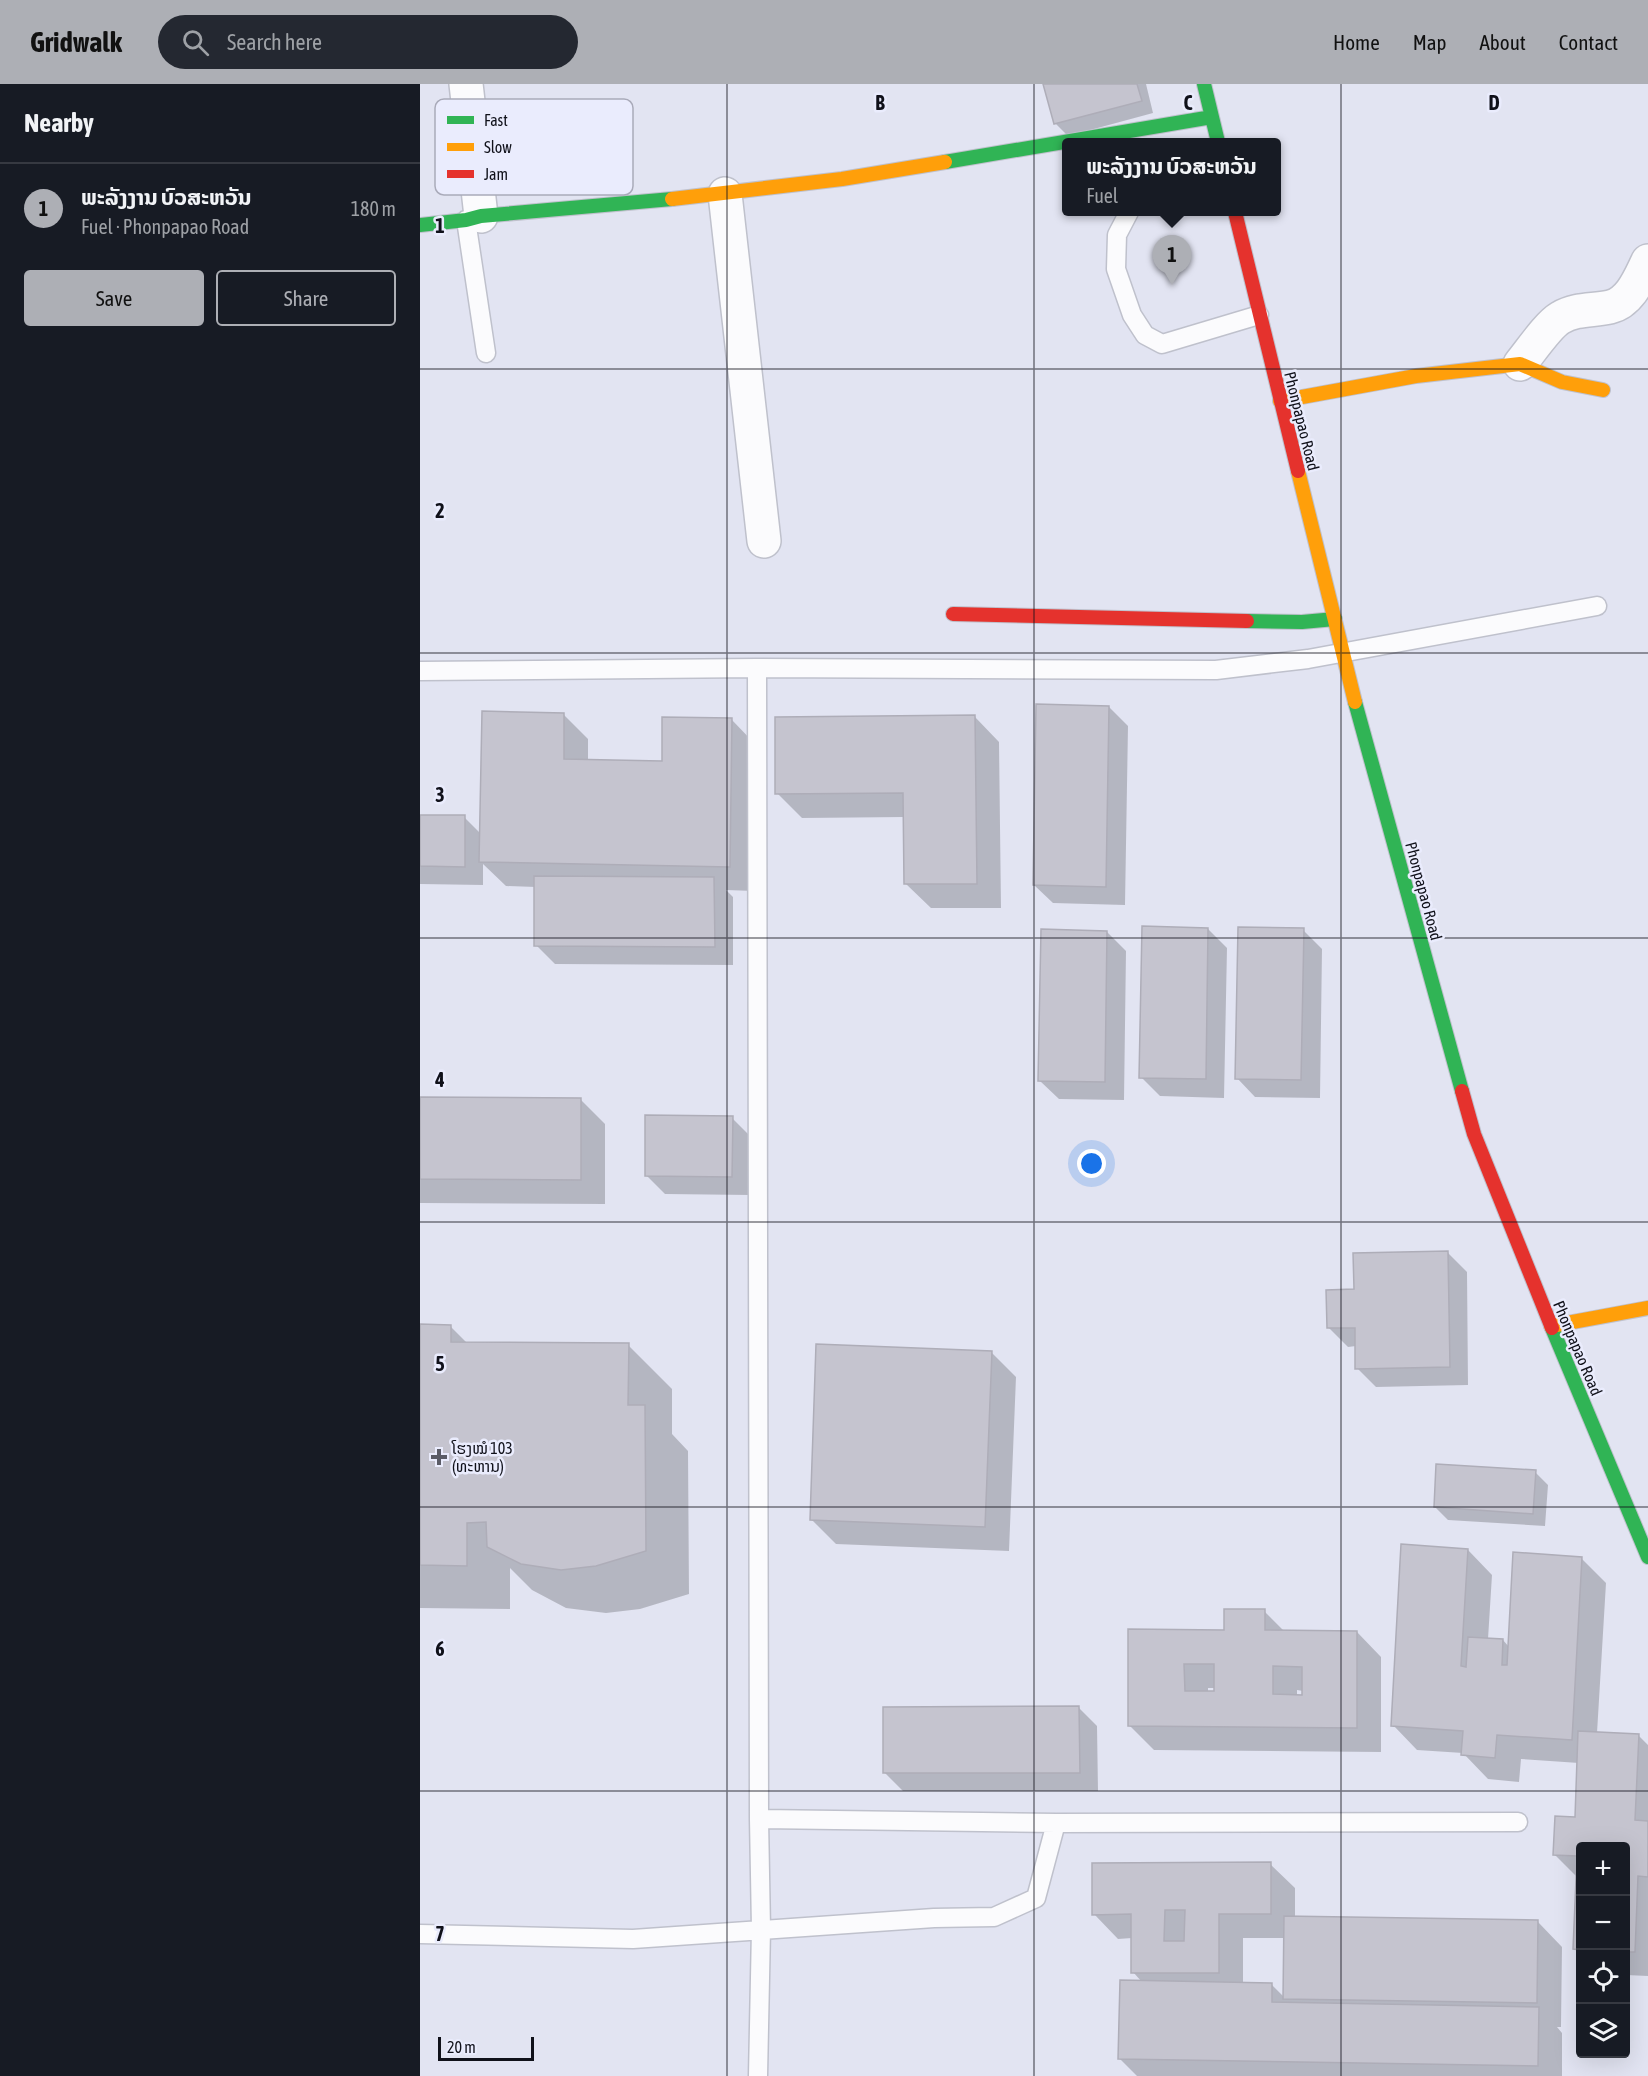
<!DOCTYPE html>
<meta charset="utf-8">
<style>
:root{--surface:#171b24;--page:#242831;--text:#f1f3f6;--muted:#9ea1a6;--line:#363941;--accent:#adafb5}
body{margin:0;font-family:"Asap Condensed","Noto Sans Lao",sans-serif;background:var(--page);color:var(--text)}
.controls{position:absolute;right:18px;bottom:18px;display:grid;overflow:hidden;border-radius:6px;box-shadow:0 6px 24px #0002}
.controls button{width:54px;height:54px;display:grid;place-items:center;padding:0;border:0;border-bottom:2px solid var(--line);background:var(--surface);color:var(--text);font:30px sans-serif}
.scale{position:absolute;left:18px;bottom:15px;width:96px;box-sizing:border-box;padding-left:6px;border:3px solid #10111a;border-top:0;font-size:16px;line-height:21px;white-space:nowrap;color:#10111a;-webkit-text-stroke:4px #eaecfd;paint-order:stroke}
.you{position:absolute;left:672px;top:1080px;width:21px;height:21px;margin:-15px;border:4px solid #fff;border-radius:50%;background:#1a73e8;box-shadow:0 0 0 9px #1a73e833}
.badge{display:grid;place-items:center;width:39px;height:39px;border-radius:50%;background:var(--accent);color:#111;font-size:20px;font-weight:700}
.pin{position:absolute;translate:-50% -50px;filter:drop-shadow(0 2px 3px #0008)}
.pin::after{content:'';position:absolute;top:32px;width:21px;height:18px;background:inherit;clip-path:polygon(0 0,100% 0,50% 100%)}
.popup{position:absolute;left:642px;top:54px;width:219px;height:78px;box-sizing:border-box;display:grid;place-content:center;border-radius:6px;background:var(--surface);filter:drop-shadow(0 2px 4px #0005);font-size:20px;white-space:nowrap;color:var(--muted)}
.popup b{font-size:22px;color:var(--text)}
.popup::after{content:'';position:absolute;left:50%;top:100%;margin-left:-12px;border:12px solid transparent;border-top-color:var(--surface)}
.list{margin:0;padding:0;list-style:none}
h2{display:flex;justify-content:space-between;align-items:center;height:78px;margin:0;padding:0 24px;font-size:26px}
h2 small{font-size:20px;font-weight:400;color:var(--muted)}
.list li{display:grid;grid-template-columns:39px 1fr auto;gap:18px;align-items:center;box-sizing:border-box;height:90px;padding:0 24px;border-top:2px solid var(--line)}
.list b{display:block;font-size:22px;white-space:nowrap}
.list p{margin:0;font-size:20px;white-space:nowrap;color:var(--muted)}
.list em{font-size:20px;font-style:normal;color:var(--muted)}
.actions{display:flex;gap:12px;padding:18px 24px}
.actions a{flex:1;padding:14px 0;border:2px solid var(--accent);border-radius:6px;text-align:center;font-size:21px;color:var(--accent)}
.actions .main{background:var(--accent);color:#111}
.icon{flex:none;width:33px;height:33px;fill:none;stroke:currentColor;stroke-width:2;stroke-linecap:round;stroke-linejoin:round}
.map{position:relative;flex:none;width:1228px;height:1992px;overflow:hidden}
header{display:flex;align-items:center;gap:36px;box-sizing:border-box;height:84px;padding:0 30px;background:var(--accent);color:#111}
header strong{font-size:28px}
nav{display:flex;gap:33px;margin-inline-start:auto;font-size:21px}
.search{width:420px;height:54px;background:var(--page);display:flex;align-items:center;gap:15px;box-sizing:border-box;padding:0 21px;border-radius:33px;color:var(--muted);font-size:22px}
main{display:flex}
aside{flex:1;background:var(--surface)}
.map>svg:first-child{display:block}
.shadow{fill:#0003;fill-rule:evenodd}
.building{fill:#c5c4cf;stroke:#aeadb8;stroke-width:1.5;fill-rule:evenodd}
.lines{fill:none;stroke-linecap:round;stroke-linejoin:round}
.lane-casing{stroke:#bfc1cc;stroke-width:21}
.street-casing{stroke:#bfc1cc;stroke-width:36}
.fast-casing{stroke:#bfc1cc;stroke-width:16}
.slow-casing{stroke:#bfc1cc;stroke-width:16}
.jam-casing{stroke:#bfc1cc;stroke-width:16}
.lane{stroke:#fbfbfd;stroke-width:18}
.street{stroke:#fbfbfd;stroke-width:33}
.fast{stroke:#30b455;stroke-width:14}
.slow{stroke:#ff9f0a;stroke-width:14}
.jam{stroke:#e5322d;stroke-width:14}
.grid{fill:none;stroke:#10111a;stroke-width:1.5;stroke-opacity:0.55}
.poi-dot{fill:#5a5b66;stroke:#eaecfd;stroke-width:2}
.labels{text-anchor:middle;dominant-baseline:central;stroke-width:5;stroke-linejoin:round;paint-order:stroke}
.street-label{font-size:16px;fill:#10111a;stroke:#eaecfd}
.poi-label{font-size:16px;fill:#10111a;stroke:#eaecfd;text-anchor:start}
.key{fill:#eaecfd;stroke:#a9aab9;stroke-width:1.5}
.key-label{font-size:16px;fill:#10111a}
.grid-label{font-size:20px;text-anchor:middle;font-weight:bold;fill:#10111a;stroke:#eaecfd;stroke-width:5;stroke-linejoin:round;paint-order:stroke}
</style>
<header>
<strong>Gridwalk</strong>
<div class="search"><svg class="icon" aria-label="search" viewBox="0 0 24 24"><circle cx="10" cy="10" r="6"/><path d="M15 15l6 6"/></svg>Search here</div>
<nav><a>Home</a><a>Map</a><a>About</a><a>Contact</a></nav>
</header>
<main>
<aside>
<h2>Nearby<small></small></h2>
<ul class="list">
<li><span class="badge">1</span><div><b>ພະລັງງານ ບົວສະຫວັນ</b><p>Fuel · Phonpapao Road</p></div><em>180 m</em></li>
</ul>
<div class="actions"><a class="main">Save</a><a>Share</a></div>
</aside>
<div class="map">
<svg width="1228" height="1992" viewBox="0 0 1228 1992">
<rect width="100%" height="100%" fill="#e2e4f2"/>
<path class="shadow" d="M625 0H726L733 29 648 52 636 40Z
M689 623 708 642 705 821 633 819 614 801Z
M143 630 168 655V677L243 678 312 636 336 661 334 807 306 806 313 813V881L135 880 116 861V803L86 802 63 780V801L0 800V732L44 733 61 750Z
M555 633 579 658 581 824H511L486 800 485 733 382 734 357 709Z
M788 845 807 864 804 1014 740 1012 721 993Z
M883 846 902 865 900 1014 835 1013 817 994Z
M687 848 706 867 704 1016 639 1015 620 997Z
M0 1014 161 1016 185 1040V1120L0 1119Z
M312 1034 331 1053 330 1111 245 1110 226 1091Z
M1028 1169 1047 1188 1048 1301 956 1303 937 1284 936 1262 928 1263 909 1244Z
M0 1242H30L47 1259 208 1261 252 1305V1350L268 1367 269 1510 220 1525 186 1529 146 1524 112 1506 90 1484V1525L0 1524Z
M571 1268 596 1293 589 1467 416 1460 392 1436Z
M1115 1388 1128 1401 1125 1442 1028 1436 1015 1423Z
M1048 1466 1072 1491 1068 1555 1083 1556 1089 1563 1161 1474 1186 1499 1177 1649 1218 1651 1228 1661V1892L1206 1891V1762H1160V1870L1155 1865 1158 1794 1134 1770 1156 1735 1159 1679 1101 1675 1099 1698 1068 1695 1043 1669 997 1666 973 1641Z
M844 1527 865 1548H937L961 1573V1668L734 1666 709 1641 710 1547H805ZM788 1604H795V1609H788ZM877 1606 883 1607V1612H877Z
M659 1624 677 1642 678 1707H483L465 1689Z
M850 1780 875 1804V1833L1118 1838 1142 1863 1141 1943H1137L1142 1949V1992H717L700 1975 722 1898 713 1888 712 1854 698 1855 674 1830ZM823 1854H866L865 1914 851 1900H823Z"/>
<path class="building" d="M623 0H717L722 17 634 40Z
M616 620 689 622 686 803 613 801Z
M62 627 144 629V675L242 677V633L312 634 310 783 59 778Z
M555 631 557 800H484L483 709 355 710V633Z
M0 731H45V783L0 782Z
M114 792 294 793 295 863 114 862Z
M722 842 788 844 786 995 719 994Z
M818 843 884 844 881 996 815 995Z
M621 845 687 847 685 998 618 997Z
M0 1013 161 1014V1096L0 1095Z
M225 1031 313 1032 312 1093 225 1092Z
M1028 1167 1030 1283 935 1285V1244H907L906 1206 934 1205 933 1169Z
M0 1240 31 1241V1258L209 1259 208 1321H225L226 1467 176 1482 141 1486 101 1480 67 1463 66 1438 47 1439V1482L0 1481Z
M396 1260 572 1267 565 1443 390 1436Z
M1016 1380 1116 1386 1113 1430 1014 1423Z
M981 1460 1048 1465 1041 1582 1046 1583 1048 1553 1083 1555 1082 1581H1087L1093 1468 1162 1473 1152 1656 1077 1651 1075 1674 1041 1671 1043 1647 971 1642Z
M804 1525H845V1546L937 1547V1644L708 1642V1545L804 1546ZM764 1580H794V1607H765ZM853 1582 882 1583V1611L853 1610Z
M659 1622 660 1689H463V1623Z
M1158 1647 1219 1650 1215 1736 1228 1737V1793L1218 1792 1215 1868H1206V1762H1160V1866L1153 1865 1157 1772 1133 1771 1135 1732 1155 1733Z
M851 1778V1830H799V1889H711V1830L672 1831V1779ZM745 1826H765L764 1857H744Z
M864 1832 1118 1836 1117 1919 863 1915Z
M700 1896 852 1899V1918L1119 1923 1118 1982 698 1975Z"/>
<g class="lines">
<defs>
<path id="lane" d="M709 128 697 151 696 185 712 231 725 251 742 260 839 231
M46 136 66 269
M337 584 339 1735 341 1845 338 1992
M0 587 337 584 796 586 888 575 1177 522
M339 1735 636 1739 1098 1738
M0 1850 213 1855 514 1834 574 1833 616 1814 636 1739"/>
<path id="street" d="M46 0 61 132
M305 110 344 457
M1100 280C1110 268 1128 241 1140 234 1157 224 1173 227 1190 223 1211 218 1220 193 1228 177"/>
<path id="fast" d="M784 0 798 58
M525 78 792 33
M0 141 46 136 61 132 252 115
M827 537 882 538 915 535
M935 618 1042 1007
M1132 1244 1228 1473"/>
<path id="slow" d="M252 115 422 95 525 78
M860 317 996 292 1100 280 1142 298 1183 306
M878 387 935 618
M1131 1242 1228 1224"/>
<path id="jam" d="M815 128 878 387
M533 530 827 537
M1042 1007 1054 1050 1132 1244"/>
</defs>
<use href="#lane" class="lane-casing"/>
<use href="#street" class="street-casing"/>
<use href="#fast" class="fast-casing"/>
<use href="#slow" class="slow-casing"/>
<use href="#jam" class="jam-casing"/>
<use href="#lane" class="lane"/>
<use href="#street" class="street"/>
<use href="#fast" class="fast"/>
<use href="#slow" class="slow"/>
<use href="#jam" class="jam"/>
</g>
<path class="grid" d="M307 0V1992M614 0V1992M921 0V1992M0 285H1228M0 569H1228M0 854H1228M0 1138H1228M0 1423H1228M0 1707H1228"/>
<path class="poi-dot" d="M16 1364h6v6h6v6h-6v6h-6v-6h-6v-6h6z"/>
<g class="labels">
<g class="street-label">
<text transform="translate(882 337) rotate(76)">Phonpapao Road</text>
<text transform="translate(1004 807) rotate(75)">Phonpapao Road</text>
<text transform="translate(1158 1264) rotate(67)">Phonpapao Road</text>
</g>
<g class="poi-label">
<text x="32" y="1364">ໂຮງໝໍ 103<tspan x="32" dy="18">(ທະຫານ)</tspan></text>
</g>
</g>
<rect x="15" y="15" width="198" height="96" rx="9" class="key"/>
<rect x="27" y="32" width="27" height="8" fill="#30b455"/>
<rect x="27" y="59" width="27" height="8" fill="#ff9f0a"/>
<rect x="27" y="86" width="27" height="8" fill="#e5322d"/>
<g class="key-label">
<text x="64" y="42">Fast</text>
<text x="64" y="69">Slow</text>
<text x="64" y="96">Jam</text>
</g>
<g class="grid-label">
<text x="460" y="26">B</text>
<text x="768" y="26">C</text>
<text x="1074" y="26">D</text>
<text x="20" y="149">1</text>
<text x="20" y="434">2</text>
<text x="20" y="718">3</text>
<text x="20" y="1003">4</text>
<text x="20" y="1287">5</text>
<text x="20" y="1572">6</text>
<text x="20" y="1857">7</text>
</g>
</svg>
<div class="controls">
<button>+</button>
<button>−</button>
<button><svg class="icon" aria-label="locate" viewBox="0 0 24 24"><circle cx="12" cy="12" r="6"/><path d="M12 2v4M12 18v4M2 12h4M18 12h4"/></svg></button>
<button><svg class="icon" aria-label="layers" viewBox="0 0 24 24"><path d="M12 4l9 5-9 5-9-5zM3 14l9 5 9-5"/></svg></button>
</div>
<div class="scale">20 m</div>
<div class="you"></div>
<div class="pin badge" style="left:752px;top:201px">1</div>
<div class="popup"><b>ພະລັງງານ ບົວສະຫວັນ</b>Fuel</div>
</div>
</main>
